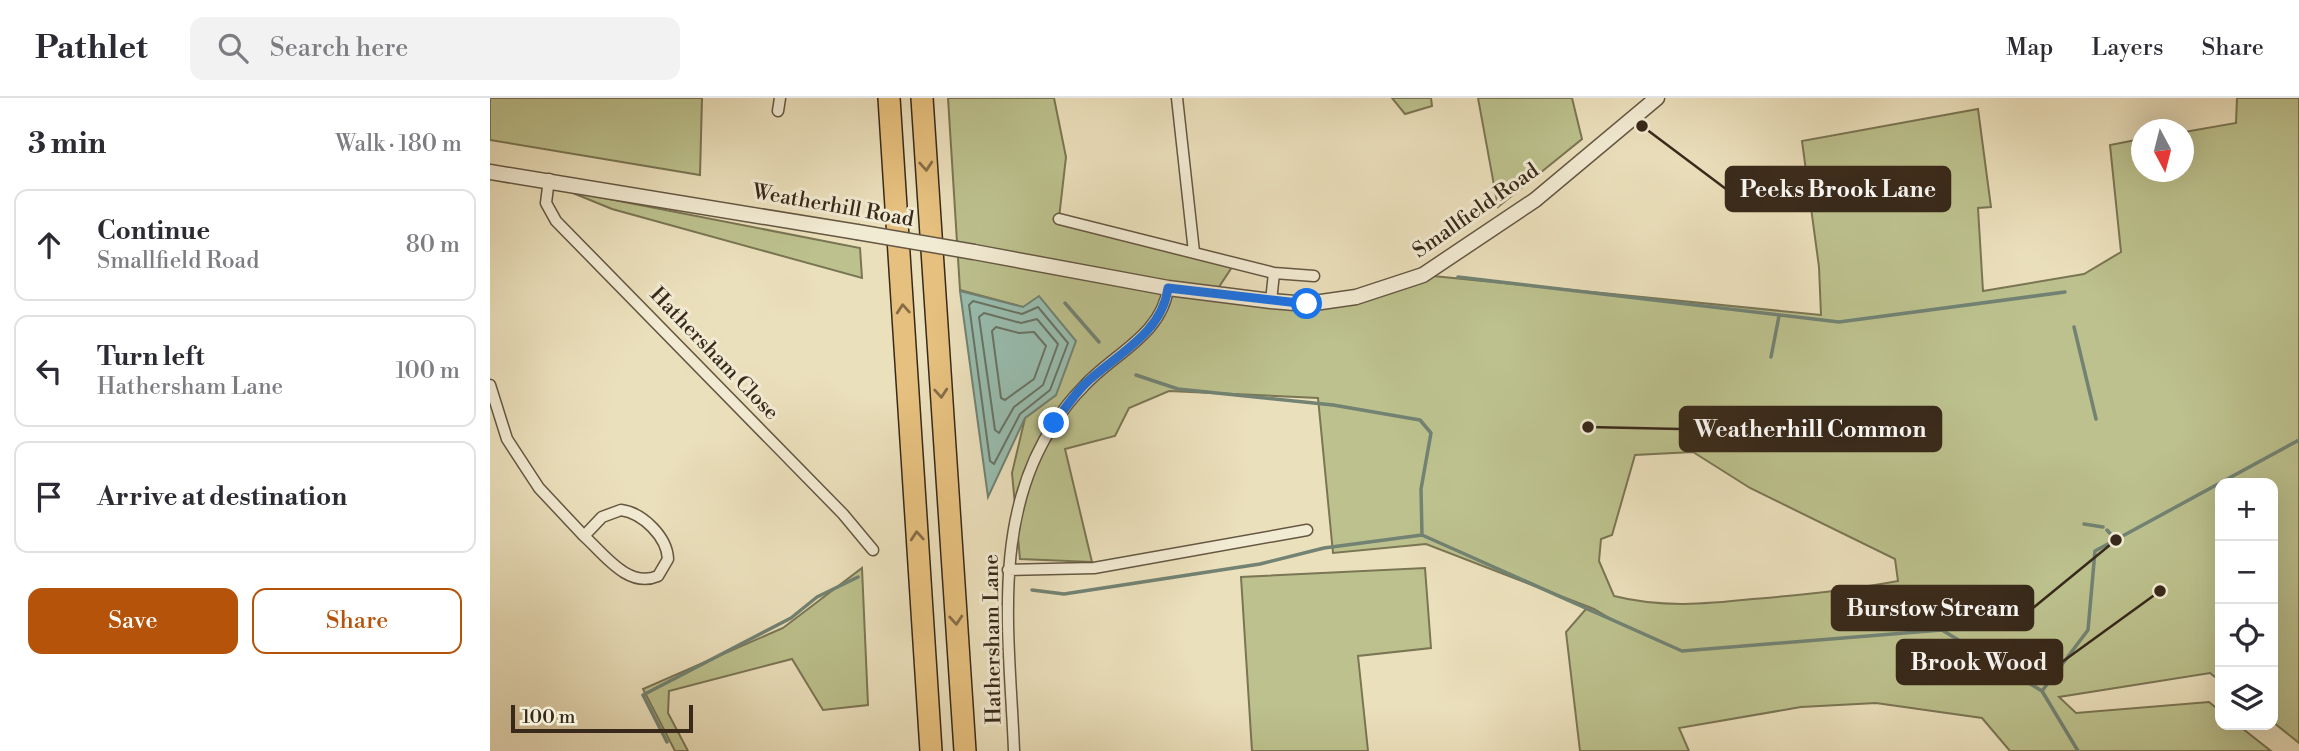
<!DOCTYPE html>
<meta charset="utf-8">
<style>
:root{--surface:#fff;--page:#f2f2f3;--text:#2b2b33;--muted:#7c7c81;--line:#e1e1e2;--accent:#b45309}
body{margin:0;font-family:"Libre Bodoni",serif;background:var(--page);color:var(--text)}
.controls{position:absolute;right:21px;bottom:21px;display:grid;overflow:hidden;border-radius:14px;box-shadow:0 7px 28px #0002}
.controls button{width:63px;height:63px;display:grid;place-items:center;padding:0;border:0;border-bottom:2px solid var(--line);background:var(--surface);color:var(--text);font:35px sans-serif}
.compass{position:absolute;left:1641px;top:21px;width:63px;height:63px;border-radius:50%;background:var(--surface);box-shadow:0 7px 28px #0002;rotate:173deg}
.scale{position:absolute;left:21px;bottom:18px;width:182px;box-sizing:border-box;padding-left:7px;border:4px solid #38291a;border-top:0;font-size:19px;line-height:24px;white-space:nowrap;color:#38291a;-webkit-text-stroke:5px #f2ebd3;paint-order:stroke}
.stop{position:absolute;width:21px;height:21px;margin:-16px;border:5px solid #1a73e8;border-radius:50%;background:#fff}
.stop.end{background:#1a73e8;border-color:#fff;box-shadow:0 2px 7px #0008}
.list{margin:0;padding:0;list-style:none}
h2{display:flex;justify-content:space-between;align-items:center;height:91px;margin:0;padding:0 28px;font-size:30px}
h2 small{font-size:23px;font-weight:400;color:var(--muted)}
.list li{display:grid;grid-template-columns:46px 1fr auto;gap:21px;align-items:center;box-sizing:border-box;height:112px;margin:0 14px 14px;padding:0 14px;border:2px solid var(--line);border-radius:14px}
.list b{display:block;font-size:26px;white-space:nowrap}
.list p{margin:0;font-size:23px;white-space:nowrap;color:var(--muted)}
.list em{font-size:23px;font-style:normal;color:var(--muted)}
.actions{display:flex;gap:14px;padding:21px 28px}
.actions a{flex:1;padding:16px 0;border:2px solid var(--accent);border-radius:14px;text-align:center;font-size:24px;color:var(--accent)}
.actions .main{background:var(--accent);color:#fff}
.icon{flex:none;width:38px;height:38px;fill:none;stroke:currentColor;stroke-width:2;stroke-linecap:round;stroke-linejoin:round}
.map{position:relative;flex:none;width:1809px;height:653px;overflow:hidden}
header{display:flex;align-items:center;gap:42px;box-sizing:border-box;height:98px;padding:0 35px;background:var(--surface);border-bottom:2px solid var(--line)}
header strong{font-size:33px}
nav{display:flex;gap:38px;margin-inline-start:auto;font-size:24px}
.search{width:490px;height:63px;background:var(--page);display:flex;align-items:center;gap:18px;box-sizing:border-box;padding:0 24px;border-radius:14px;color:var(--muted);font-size:26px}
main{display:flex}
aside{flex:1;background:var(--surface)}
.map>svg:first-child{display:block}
.green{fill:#bcc18d;stroke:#7a7554;stroke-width:2;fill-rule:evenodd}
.water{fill:#98bdaf;stroke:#728273;stroke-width:2}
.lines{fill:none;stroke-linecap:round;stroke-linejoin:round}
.shore{stroke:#687364;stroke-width:2}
.stream{stroke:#728273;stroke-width:3.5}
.minor-casing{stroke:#655742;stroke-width:13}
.tertiary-casing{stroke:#655742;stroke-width:17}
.motorway-casing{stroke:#38291a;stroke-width:24}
.minor{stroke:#f2ebd3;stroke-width:10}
.tertiary{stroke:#f2ebd3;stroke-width:14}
.motorway{stroke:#e6c07e;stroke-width:21}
.tertiary-bridge-casing{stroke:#655742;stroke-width:17;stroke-linecap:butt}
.tertiary-bridge{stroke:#f2ebd3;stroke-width:14}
.oneway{stroke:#866d47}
.route{stroke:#1a73e8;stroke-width:9}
.labels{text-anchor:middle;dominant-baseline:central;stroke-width:6;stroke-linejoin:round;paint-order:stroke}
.street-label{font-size:21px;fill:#38291a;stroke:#f2ebd3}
.leader{fill:none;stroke:#38291a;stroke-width:2.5}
.callout-dot{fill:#38291a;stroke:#f2ebd3;stroke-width:2.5}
.callout{fill:#38291a;stroke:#38291a;stroke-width:2.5}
.callout-label{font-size:23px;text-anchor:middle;font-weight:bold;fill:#fff}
</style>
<header>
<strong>Pathlet</strong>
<div class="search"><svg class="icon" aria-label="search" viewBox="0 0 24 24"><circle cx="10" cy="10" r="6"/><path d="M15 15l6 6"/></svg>Search here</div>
<nav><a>Map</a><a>Layers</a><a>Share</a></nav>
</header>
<main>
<aside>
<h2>3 min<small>Walk · 180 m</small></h2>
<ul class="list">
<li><svg class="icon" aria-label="ahead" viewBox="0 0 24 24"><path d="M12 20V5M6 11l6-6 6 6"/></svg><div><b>Continue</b><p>Smallfield Road</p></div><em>80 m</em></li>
<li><svg class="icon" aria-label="left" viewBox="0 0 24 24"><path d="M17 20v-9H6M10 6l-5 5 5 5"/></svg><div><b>Turn left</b><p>Hathersham Lane</p></div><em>100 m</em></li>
<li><svg class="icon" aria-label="arrive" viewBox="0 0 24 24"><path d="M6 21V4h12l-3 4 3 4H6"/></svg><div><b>Arrive at destination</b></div></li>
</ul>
<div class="actions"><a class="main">Save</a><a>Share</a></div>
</aside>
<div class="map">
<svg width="1809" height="653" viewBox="0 0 1809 653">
<rect width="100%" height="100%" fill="#ebe0bc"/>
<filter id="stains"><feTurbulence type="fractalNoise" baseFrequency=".00286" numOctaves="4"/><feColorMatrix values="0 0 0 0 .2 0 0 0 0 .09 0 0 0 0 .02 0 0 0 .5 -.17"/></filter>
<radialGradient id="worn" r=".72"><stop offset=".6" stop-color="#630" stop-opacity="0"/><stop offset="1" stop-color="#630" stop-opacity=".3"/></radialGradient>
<path class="green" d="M0 0H212L210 77 0 42Z
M458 0H564L576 59 569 120 744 166 725 195 817 206 933 177 1331 217 1329 169 1312 43 1488 11 1501 109 1488 110 1493 193 1594 176 1631 154 1620 47 1651 41 1652 74H1694V34L1746 25 1747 0H1809V645L1783 624V385H1730V583L1720 575 1569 599 1586 615 1719 604 1730 613V627H1748L1781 653H1520L1492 620 1386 605 1311 609 1189 630 1199 653H1090L1076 534 1096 511 1121 521 1104 511 936 446 843 455 828 300 679 293 639 310 625 338 575 351 602 464 530 461 522 375 535 320 566 297 533 209 470 192ZM1203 354 1260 390 1405 461 1408 483C1360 492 1313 497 1263 501 1216 506 1171 510 1124 498L1109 463 1111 441 1122 437 1145 357Z
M902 0H941L942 8 915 16Z
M988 0H1082L1092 41 1008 109Z
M78 93 370 150 372 180 122 111Z
M372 470 378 607 333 612 302 561 179 593 178 615 198 653H185L153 591 293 530Z
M935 470 941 550 868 558 878 653H762L751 479Z"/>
<path class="water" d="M470 193 533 209 549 198 586 243 566 297 535 320 498 399Z"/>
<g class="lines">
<path class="shore" d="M483 203 532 216 548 209 578 245 560 292 530 316 504 366 500 363 479 207Z
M494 215 531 225 547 221 568 246 553 287 524 309 509 335 505 332 489 219Z
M506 229 529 235 544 234 556 248 544 281 515 302 511 300 502 233Z"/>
<path class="stream" d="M968 179 1349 224 1575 194
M575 205 609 244
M1584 229 1606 321
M1281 259 1289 218
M646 277 688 291 843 307 930 322 941 335 931 391 932 437
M1594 426 1613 429
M1617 432 1626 442
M542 492 574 496 770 466 834 450 932 437 1192 553 1452 532 1552 593 1588 653
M1552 593 1598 532 1605 453 1809 342
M177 644 153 597 301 520 327 499 368 479"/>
<defs>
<path id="minor" d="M687 0 704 154
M288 13 290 0
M59 81 56 105 66 123 353 416 383 452
M569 121 784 175 824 178
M781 203 784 175
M0 287 17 341 49 390 94 438
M131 412C153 415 177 439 178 461L168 478C138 491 114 456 94 438L112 419Z
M518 472 604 470 817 432
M524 653C520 544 500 422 564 326 572 313 583 299 594 288 623 256 672 237 678 190"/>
<path id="tertiary" d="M0 74 367 134
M484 154 678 190 781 203 817 206 866 199 933 177 1045 102 1167 0"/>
<path id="motorway" d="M399 0 441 653
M432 0 475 653"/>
</defs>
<use href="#minor" class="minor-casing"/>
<use href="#tertiary" class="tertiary-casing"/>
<use href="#motorway" class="motorway-casing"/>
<use href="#minor" class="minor"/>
<use href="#tertiary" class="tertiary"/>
<use href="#motorway" class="motorway"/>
<defs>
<path id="tertiary-bridge" d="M367 134 484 154"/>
</defs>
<use href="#tertiary-bridge" class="tertiary-bridge-casing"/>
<use href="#tertiary-bridge" class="tertiary-bridge"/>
</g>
<defs><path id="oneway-chevron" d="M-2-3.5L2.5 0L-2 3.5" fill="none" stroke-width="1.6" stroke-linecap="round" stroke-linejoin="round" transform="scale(1.75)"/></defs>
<g class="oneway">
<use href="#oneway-chevron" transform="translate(436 68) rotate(86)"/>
<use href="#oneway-chevron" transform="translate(413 211) rotate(-94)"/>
<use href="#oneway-chevron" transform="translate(451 295) rotate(86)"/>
<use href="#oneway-chevron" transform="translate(427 438) rotate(-94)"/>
<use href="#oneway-chevron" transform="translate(466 522) rotate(86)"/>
</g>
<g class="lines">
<path class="route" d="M564 325C574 312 583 298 595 286 625 257 672 236 678 190L817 206"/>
</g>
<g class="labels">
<g class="street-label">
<text transform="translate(343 108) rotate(10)">Weatherhill Road</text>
<text transform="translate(986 113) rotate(-35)">Smallfield Road</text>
<text transform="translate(224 256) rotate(46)">Hathersham Close</text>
<text transform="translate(503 541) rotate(-91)">Hathersham Lane</text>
</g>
</g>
<path class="leader" d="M1152 28L1236 91M1098 329L1190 331M1626 442L1543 510M1670 493L1572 564"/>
<g class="callout-dot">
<circle cx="1152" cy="28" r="7"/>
<circle cx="1098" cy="329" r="7"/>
<circle cx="1626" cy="442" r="7"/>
<circle cx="1670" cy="493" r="7"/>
</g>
<g class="callout">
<rect x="1236" y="69" width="224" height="44" rx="7"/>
<rect x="1190" y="309" width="261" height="44" rx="7"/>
<rect x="1342" y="488" width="201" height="44" rx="7"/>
<rect x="1407" y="542" width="165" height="44" rx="7"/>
</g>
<g class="callout-label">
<text x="1348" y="99">Peeks Brook Lane</text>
<text x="1320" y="339">Weatherhill Common</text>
<text x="1443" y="518">Burstow Stream</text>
<text x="1489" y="572">Brook Wood</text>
</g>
<rect width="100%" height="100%" filter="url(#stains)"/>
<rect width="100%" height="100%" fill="url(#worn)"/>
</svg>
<div class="controls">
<button>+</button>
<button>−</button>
<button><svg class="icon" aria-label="locate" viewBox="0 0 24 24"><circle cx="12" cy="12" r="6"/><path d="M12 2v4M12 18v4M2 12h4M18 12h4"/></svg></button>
<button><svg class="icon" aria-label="layers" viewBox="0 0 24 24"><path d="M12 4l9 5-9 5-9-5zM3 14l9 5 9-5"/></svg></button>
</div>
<svg class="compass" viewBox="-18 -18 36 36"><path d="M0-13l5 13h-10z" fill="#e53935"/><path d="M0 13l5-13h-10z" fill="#7c7c81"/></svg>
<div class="scale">100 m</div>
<div class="stop" style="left:817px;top:206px"></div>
<div class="stop end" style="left:564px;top:325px"></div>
</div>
</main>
